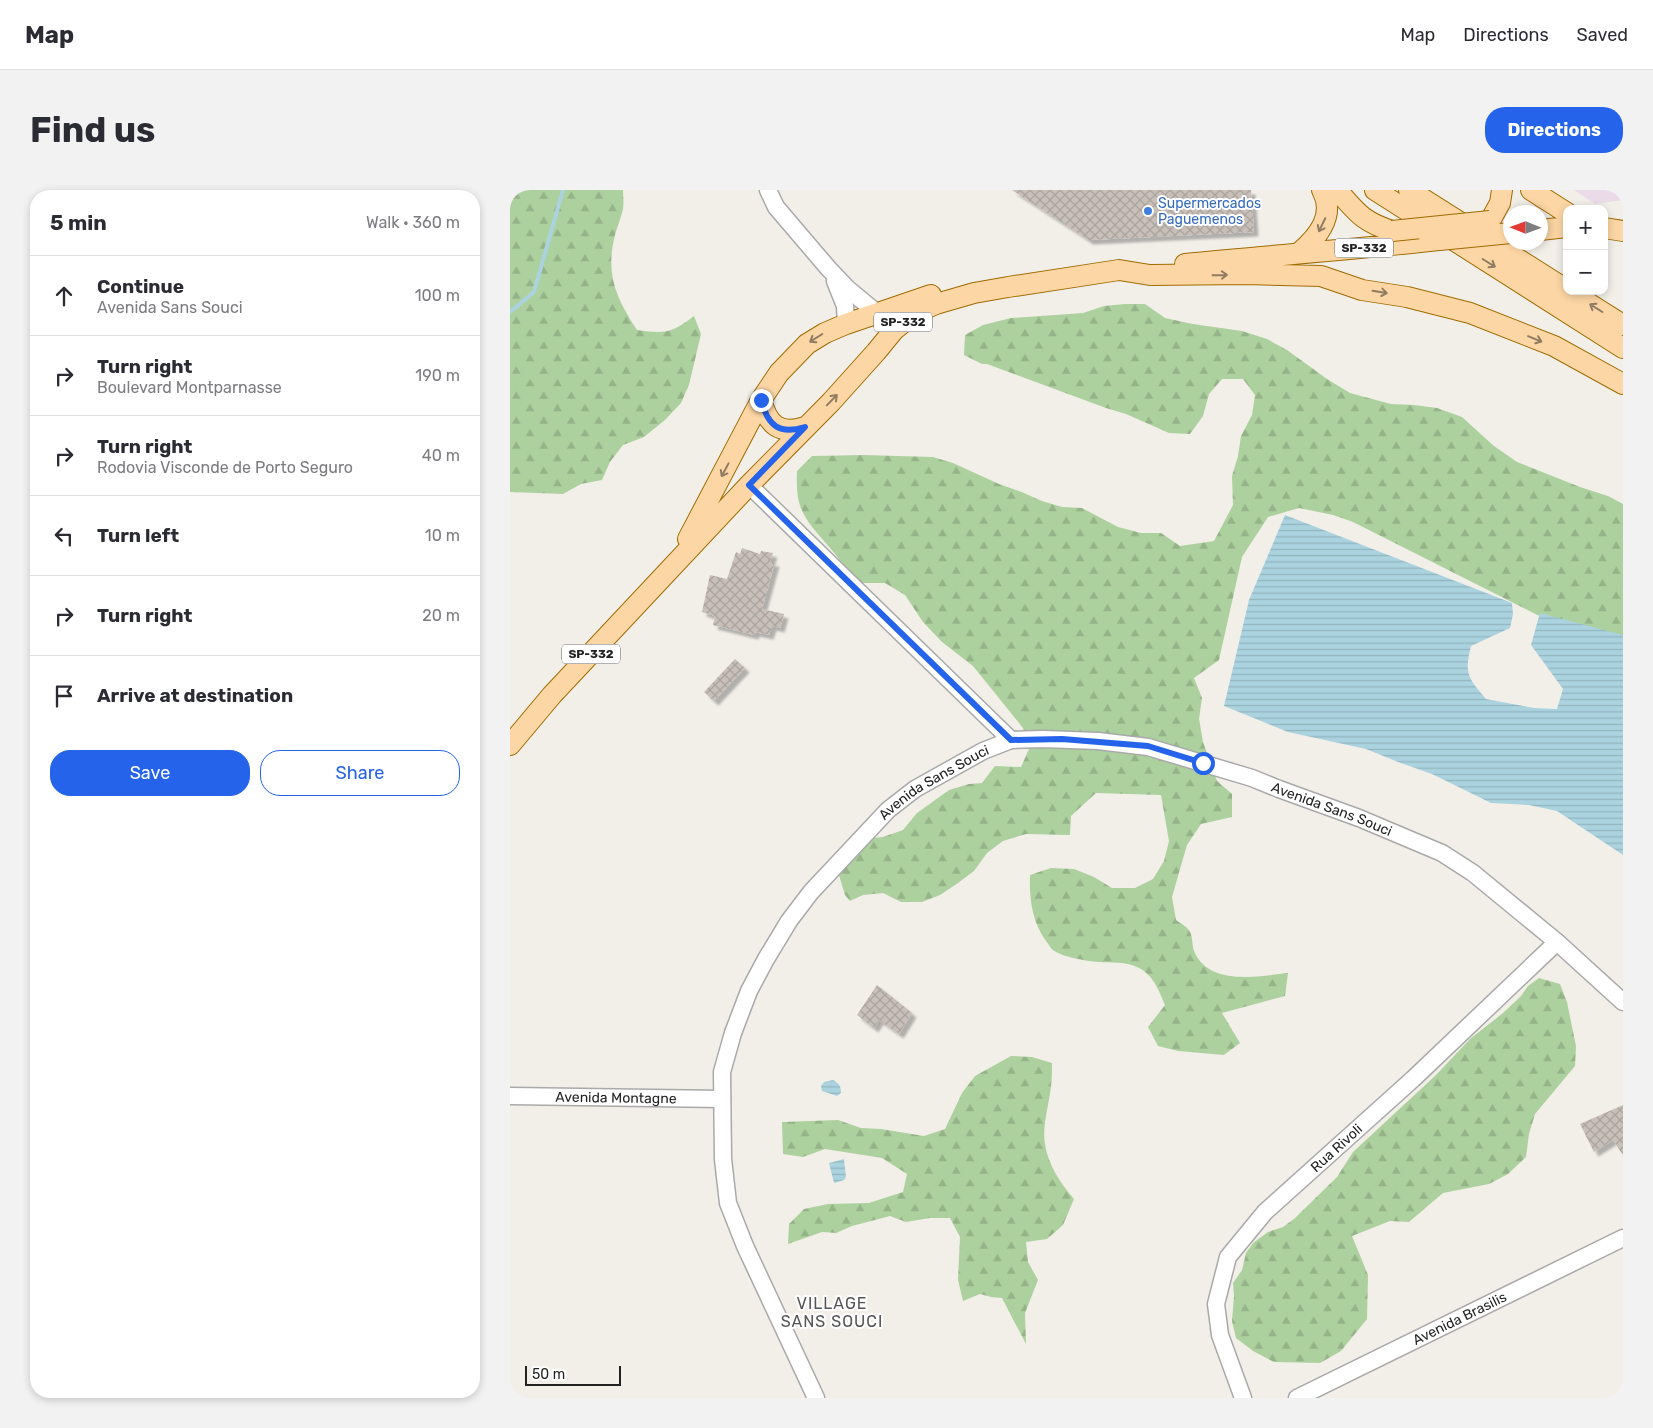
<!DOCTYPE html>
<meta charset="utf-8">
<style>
:root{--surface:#fff;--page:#f2f2f3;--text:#2b2b33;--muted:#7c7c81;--line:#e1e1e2;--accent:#2563eb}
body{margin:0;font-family:Rubik,sans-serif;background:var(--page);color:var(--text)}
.controls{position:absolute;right:15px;top:15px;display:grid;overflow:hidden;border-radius:10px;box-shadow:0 2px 8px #0003}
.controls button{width:45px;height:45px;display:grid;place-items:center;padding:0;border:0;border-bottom:1px solid var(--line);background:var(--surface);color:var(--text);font:25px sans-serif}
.compass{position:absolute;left:993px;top:15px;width:45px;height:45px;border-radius:50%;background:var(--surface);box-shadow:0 2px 8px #0003;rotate:271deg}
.scale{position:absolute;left:15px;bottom:12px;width:96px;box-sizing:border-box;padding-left:5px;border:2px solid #222;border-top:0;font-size:14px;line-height:18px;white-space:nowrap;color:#222;-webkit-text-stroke:4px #fff;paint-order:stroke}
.stop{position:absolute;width:15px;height:15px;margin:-11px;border:4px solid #2563eb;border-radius:50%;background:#fff}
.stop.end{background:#2563eb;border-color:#fff;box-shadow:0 1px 5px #0008}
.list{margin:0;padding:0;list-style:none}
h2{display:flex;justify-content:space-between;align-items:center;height:65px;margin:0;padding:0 20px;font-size:21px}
h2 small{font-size:16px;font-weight:400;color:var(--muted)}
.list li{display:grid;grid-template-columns:32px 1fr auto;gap:15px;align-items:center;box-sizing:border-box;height:80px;padding:0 20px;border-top:1px solid var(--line)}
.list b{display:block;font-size:19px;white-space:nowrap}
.list p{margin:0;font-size:16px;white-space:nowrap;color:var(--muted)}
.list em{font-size:16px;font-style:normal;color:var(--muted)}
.actions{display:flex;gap:10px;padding:15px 20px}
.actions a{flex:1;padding:11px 0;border:1px solid var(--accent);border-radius:20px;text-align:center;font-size:18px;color:var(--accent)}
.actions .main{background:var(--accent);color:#fff}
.icon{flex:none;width:28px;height:28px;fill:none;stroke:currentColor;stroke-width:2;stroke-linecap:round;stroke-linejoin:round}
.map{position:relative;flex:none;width:1113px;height:1208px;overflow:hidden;border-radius:20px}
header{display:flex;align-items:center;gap:30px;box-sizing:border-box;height:70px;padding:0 25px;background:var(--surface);border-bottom:1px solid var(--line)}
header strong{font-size:24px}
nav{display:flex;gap:28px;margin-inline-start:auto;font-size:18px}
.intro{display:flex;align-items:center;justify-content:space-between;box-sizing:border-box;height:120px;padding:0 30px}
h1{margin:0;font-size:35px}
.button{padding:12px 22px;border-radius:20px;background:var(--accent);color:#fff;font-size:18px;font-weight:700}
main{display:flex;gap:30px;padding:0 30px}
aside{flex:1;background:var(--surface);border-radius:20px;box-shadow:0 2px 8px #0003}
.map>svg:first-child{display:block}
.industrial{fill:#ebdbe8}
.forest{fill:url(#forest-firs)}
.water{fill:url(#water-rules)}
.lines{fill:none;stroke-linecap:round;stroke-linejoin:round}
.stream{stroke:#aad3df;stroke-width:4}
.building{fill:url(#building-cross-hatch);filter:url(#shadow)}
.minor-casing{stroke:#a9a9a9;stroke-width:19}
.major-casing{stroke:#a06b00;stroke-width:22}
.minor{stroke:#fff;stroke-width:16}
.major{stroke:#fcd6a4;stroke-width:20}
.major-bridge-casing{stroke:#a06b00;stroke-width:22;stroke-linecap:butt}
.major-bridge{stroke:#fcd6a4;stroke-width:20}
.oneway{stroke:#8f7c63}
.route{stroke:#2563eb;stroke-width:6}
.shop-dot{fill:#3f7fe0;stroke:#fff;stroke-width:2}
.labels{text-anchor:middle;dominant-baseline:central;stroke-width:4;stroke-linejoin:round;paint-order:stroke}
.shield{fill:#fff;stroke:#646464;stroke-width:1}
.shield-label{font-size:12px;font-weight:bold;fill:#222}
.shop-label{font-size:14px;fill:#366cbe;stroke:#fff;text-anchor:start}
.street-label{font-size:14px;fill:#222;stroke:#fff}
.quarter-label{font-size:16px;letter-spacing:1px;fill:#555;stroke:#fff}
</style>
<header>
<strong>Map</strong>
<nav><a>Map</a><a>Directions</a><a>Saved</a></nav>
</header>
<div class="intro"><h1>Find us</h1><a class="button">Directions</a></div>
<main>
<aside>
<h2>5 min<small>Walk · 360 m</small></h2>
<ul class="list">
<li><svg class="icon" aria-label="ahead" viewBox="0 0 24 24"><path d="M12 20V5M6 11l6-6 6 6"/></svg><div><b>Continue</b><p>Avenida Sans Souci</p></div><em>100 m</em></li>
<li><svg class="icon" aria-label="right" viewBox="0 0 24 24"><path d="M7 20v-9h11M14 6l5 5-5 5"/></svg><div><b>Turn right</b><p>Boulevard Montparnasse</p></div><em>190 m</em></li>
<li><svg class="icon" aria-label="right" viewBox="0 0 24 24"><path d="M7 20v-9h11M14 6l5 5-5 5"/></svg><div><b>Turn right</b><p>Rodovia Visconde de Porto Seguro</p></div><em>40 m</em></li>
<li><svg class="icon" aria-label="left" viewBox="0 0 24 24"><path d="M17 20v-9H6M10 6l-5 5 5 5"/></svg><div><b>Turn left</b></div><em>10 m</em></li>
<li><svg class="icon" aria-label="right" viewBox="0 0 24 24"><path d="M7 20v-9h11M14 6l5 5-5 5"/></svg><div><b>Turn right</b></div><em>20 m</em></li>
<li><svg class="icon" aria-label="arrive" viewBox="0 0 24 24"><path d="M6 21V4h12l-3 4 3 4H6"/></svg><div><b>Arrive at destination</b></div></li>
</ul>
<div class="actions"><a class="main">Save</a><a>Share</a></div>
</aside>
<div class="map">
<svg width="1113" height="1208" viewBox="0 0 1113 1208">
<defs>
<pattern id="forest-firs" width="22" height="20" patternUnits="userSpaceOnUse" patternTransform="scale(1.25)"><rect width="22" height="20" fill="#add19e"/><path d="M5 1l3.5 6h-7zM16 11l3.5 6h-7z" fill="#95b388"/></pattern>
<pattern id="water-rules" width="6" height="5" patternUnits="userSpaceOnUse" patternTransform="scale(1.25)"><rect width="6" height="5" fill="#aad3df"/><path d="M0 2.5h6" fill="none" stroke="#92b5bf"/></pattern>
<pattern id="building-cross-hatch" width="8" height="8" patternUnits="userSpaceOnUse" patternTransform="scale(1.25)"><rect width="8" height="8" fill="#c7bfb8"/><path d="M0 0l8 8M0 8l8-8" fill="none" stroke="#aba49e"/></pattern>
<filter id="shadow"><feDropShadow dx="4.5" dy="4.5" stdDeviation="1" flood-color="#0004"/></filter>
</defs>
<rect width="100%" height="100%" fill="#f2efe9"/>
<path class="industrial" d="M1064 0H1113V10L1085 14Z"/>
<path class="forest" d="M0 0H113C113 6 114 13 113 19 111 28 107 37 105 45 95 84 106 108 127 140 155 144 162 143 184 126L191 144 179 195 171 213 155 230 134 247 113 255 100 272 92 290 71 294 53 304 0 302Z
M615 114H635L655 128 683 134 732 141 757 149 777 160 817 189 840 203 881 214 904 215 927 218 952 227 984 256 1007 272 1070 297 1098 306 1113 314V468L843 332 823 325 789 318 758 327 732 367 709 470 684 488 692 508 689 529 693 552 707 591 722 604V627L691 634 677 655 662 707 666 730C670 733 678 737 680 742 683 748 682 755 684 761 699 797 749 786 778 783L775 806 712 823 730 853 714 865 668 861 648 856 638 837 655 815C649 801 644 786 629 778 616 771 601 773 588 772 576 771 552 767 543 760 540 758 538 753 536 751 522 732 519 708 520 685L541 678 564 679 584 687 602 698H625L643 689 654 671 659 651 651 605 586 603 561 626 560 645 516 644 493 651 477 663 464 681 448 693 430 705 412 712H391L373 703 353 705 340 711 335 705 328 682 352 649 373 647 393 640 407 623 439 600 459 594 472 593 485 576 511 577 519 559 513 538 463 476 432 452 413 432 395 405 375 393H347C338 381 330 370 321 359 296 330 285 322 287 281L302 266 354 265 423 267 443 273 489 294 514 303 532 311 552 317 572 318 608 337 631 343H651L670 356 704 351 723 315 722 286 728 266 731 246 742 225 745 205 733 189H712L699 204 693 226 680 244 659 243 616 224 596 218 477 174H472L454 165 455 145 473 135 501 128 573 123 594 116Z
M1029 788 1050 794 1057 812 1066 856 1065 876 1025 924 1019 944 1016 967 998 984 979 994 933 1003 899 1032 880 1031 842 1046 858 1085 857 1129 831 1161 810 1173 764 1172 743 1161 726 1148 722 1131 724 1106 723 1093 732 1080 736 1063 743 1053 758 1042 773 1037 785 1028 827 987 843 962 926 885 960 849 993 823 1011 806 1018 796Z
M501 866 522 867 542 873C542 880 542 888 541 896 539 915 532 936 535 954 538 975 551 994 564 1009L553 1035 537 1049 516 1052 518 1072 528 1090 515 1123 516 1154 492 1108 481 1107 470 1104 453 1111 448 1090 450 1047 440 1028H420L396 1032 380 1026 342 1036 326 1043 312 1042 278 1054 279 1034 294 1019 318 1014 359 1013 393 1002 397 984 372 968 315 959 293 967 273 964 272 932 328 930 351 938 371 939 414 946 435 939 452 903 465 886Z"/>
<path class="water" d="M775 325 1002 413 1003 424 1000 438 961 456C954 484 958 488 976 509L1024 518 1047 519 1053 499 1021 455 1030 423 1113 445V665L1047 621 1019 615 981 613 922 584 888 572 856 559 778 542 714 516 739 410Z
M323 890C329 893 331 896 331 903L327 906 312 901 311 896 314 892Z
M334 969 336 987 334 990 324 993 319 973Z"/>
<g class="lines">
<path class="stream" d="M0 122 24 102 53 0"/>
</g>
<path class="building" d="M502 0H741L744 42 579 50Z
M232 358 250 364 251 361 263 363 260 372H265L252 419 274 424 270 438 262 436 259 445 245 442 244 445 203 435 205 426 192 422 200 385 217 389 226 362 230 364Z
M225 469 235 478 204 511 194 502Z
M367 795 402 823 389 844 369 830 364 838 347 825Z
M1113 915V965L1103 950 1084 962 1070 934Z"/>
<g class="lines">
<defs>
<g id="minor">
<path d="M258 0 266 17 318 78 338 99 367 123"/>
<path d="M325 91 335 116 336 134"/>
<path d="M239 295 501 550"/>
<path id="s1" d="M0 906 212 909"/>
<path id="s2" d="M306 1208 235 1056 218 1013 213 969 212 882 223 843 239 801 256 769 279 731 301 702 378 620 405 599 473 561 501 550 533 549 588 551 638 557 742 588 769 599 849 628 932 663 963 683 1047 752 1113 812"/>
<path id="s3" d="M733 1208 710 1145 706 1114 718 1067 755 1022 903 889 1047 752"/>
<path id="s4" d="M787 1208 1113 1048"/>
</g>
<path id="major" d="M827 0C847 22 851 31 882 41
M865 0 1113 158
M899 0 1057 100
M1021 0 1057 23
M980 31 990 13 992 0
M1094 38 1113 41
M1030 40 1057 37
M789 63C808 47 826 25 812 0
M675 74C756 66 838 60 919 51
M1059 101 1113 135
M251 210C258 235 269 245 295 237
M178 349 251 210 269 183 297 154 315 143 336 134 421 105
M0 555 42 505 239 295 321 212 366 162 384 140 405 123 426 114 464 103 498 97 609 80 640 85 735 84 811 86 852 100 897 107 960 123 1044 156 1113 194"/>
</defs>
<use href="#minor" class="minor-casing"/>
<use href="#major" class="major-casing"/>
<use href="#minor" class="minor"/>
<use href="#major" class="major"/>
<defs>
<path id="major-bridge" d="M882 41 980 31
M919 51 1001 43"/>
</defs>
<use href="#major-bridge" class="major-bridge-casing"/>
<use href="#major-bridge" class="major-bridge"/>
</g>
<defs><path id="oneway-shaft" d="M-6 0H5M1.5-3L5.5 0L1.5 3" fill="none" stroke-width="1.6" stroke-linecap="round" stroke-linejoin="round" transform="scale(1.25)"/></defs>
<g class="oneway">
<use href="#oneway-shaft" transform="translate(812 35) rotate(116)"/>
<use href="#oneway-shaft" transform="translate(979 73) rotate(32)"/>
<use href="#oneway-shaft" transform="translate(710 85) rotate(-1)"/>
<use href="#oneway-shaft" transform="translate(870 102) rotate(9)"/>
<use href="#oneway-shaft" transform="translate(1086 118) rotate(-148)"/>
<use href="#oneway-shaft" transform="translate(306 148) rotate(148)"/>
<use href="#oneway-shaft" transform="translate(1025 149) rotate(22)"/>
<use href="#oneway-shaft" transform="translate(322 210) rotate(-46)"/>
<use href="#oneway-shaft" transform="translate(215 280) rotate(118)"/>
</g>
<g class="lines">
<path class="route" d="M251 210C258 236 269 245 295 237L239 295 501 550 552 549 638 556 693 573"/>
</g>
<circle class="shop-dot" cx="638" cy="21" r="5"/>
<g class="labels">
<g class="shield">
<rect x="825" y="48.5" width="58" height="19" rx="4"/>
<rect x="364" y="122.5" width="58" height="19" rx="4"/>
<rect x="52" y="454.5" width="58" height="19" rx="4"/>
</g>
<g class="shield-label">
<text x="854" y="58">SP-332</text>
<text x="393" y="132">SP-332</text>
<text x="81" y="464">SP-332</text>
</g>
<g class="shop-label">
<text x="648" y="13">Supermercados<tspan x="648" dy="16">Paguemenos</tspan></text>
</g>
<g class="street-label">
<text stroke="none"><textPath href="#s2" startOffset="714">Avenida Sans Souci</textPath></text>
<text stroke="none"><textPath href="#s2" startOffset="1134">Avenida Sans Souci</textPath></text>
<text stroke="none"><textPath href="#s1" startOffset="106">Avenida Montagne</textPath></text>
<text stroke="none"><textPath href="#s3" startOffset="301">Rua Rivoli</textPath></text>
<text stroke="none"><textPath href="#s4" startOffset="181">Avenida Brasilis</textPath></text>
</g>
<g class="quarter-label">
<text x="322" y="1113">VILLAGE<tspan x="322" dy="18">SANS SOUCI</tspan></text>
</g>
</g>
</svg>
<div class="controls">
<button>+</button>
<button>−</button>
</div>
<svg class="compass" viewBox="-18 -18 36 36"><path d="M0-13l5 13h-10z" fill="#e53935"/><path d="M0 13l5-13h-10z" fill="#7c7c81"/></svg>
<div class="scale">50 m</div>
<div class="stop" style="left:693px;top:573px"></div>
<div class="stop end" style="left:251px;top:210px"></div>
</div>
</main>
